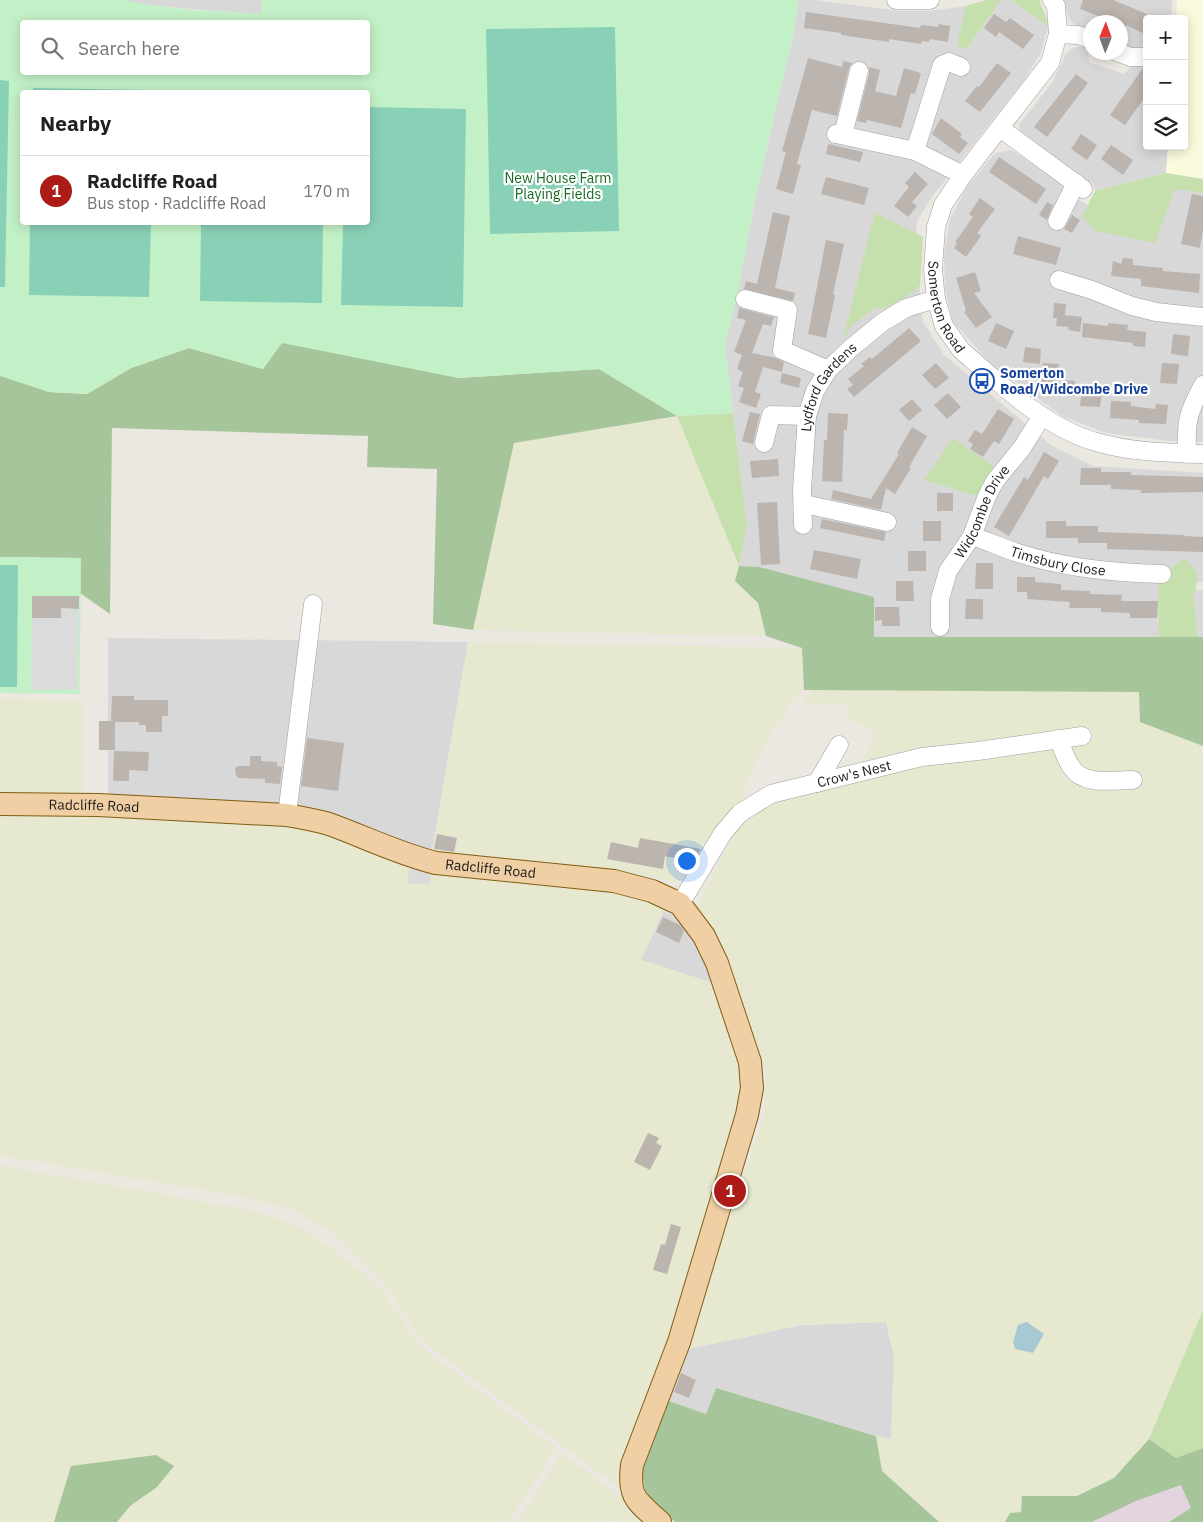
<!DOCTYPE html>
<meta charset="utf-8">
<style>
:root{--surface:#fff;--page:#f2f2f2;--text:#202124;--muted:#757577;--line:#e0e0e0;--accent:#ad1b18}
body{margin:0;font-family:"IBM Plex Sans",sans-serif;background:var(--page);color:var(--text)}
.controls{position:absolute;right:15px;top:15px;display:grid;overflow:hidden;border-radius:5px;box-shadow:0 2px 12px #0003}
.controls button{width:45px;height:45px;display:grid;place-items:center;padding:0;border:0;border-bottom:1px solid var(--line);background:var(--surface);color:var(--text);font:25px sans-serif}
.compass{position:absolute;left:1083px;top:15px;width:45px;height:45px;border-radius:50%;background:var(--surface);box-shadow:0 2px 12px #0003;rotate:1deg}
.you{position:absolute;left:686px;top:860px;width:18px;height:18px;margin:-12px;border:4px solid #fff;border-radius:50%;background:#1a73e8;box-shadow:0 0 0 8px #1a73e833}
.badge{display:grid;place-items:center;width:32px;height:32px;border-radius:50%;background:var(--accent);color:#fff;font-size:16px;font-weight:700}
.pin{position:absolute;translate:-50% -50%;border:2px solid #fff;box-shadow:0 1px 5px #0006}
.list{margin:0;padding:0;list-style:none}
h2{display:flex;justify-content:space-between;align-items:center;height:65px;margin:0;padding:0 20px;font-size:21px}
h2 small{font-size:16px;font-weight:400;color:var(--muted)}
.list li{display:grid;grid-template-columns:32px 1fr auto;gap:15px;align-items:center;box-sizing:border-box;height:70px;padding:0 20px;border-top:1px solid var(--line)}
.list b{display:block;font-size:19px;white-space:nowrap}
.list p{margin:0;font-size:16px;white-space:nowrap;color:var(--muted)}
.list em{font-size:16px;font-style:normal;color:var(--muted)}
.icon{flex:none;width:28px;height:28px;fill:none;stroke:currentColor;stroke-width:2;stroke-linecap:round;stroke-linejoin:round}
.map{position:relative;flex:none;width:1203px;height:1522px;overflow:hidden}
.search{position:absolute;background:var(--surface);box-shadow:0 2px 12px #0003;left:20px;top:20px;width:350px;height:55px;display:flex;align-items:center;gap:12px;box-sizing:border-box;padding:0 18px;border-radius:5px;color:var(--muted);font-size:19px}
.panel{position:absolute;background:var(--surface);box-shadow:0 2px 12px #0003;left:20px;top:90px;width:350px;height:135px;border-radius:5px}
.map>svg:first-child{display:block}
.residential{fill:#d9d8d8}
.industrial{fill:#e3d4e0}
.education{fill:#fafadc}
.farmland{fill:#e6e8cf}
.grass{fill:#c5e0ad}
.forest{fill:#a7c59b}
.park{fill:#c3f1c7;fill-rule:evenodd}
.pitch{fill:#89d1b6}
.parking{fill:#dbdbdb}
.water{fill:#a7c9d4}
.building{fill:#bbb4af}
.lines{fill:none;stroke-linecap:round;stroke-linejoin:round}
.minor-casing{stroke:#9f9f9f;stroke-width:19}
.major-casing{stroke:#805d12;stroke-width:24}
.minor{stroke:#fff;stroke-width:18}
.major{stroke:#efcfa3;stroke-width:22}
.labels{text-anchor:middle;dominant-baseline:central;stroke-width:4.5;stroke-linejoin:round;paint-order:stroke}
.park-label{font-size:14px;fill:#186a20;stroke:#fff}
.street-label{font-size:14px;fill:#1b1b1b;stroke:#fff}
.transit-label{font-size:14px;font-weight:bold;fill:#164399;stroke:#fff;text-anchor:start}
</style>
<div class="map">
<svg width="1203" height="1522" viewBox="0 0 1203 1522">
<rect width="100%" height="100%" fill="#ebe8e2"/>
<path class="residential" d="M123 0H262L261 14 203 10 139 4Z
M798 0H815L901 11H929L966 6V50L1001 0H1012L1048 27 1041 52 1025 79 931 198 917 221 916 255 923 322 944 355 1052 446 1093 466 1203 473V582L1158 586 1159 637H873L759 567 739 566 747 525 725 346 737 296 755 199 794 30Z
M1062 0H1172L1171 19H1147V49H1133L1121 42 1120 22H1090V30L1076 25 1070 20Z
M1078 47H1088L1089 62 1124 74 1137 60 1147 68V146H1168L1166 173 1095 191 1093 184 1020 131 1019 125 1052 83 1066 54 1071 49Z
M1011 150 1061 183 1063 191 1088 205 1082 217 1175 189 1203 193V442L1168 441 1106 433 1062 416 990 363 953 322 945 288 944 253 950 219 967 187 995 153Z
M1196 590H1203V637H1198L1193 593Z
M108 638 468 642 431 856 108 796Z
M664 910 687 925 716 984 641 960Z
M886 1322 894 1357 891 1440 716 1388 706 1414 666 1400 684 1350 801 1325Z"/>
<path class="industrial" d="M1182 1485 1192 1508 1169 1522H1092L1136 1501Z"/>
<path class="education" d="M1177 0H1203V179L1166 173 1168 146H1184V19H1176Z"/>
<path class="farmland" d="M677 416 739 566 735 581 758 603 766 636 473 630 514 443Z
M468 642 802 648 804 690 795 697 763 745 737 808 694 872 684 879 674 881 588 869 432 855Z
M813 690 1139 692 1140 722 1203 746V1310L1149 1439 1114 1478 1076 1496H1022L1021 1512 1010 1513 1005 1522H939L882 1471 876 1436 891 1439 894 1357 886 1322 801 1325 684 1350 762 1123 767 1074 711 931 694 912 744 817 774 799 912 764 1094 739 1092 728 921 753 859 765 876 733 844 715 849 703 802 704Z
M0 699 82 700 83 798 0 797Z
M0 811 289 823 411 862 408 883 432 869 613 890 646 899 664 910 641 960 716 984 744 1064V1093L686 1285 621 1474V1489L422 1341 385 1283 337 1236 293 1209 244 1197 0 1155Z
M0 1165 254 1211 297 1225 343 1257 380 1287 419 1345 556 1448 509 1522H117L130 1506 157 1487 71 1466 54 1522H0Z
M562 1453 624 1499 647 1522H618L608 1519 606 1522H517Z"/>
<path class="grass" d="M986 0H1001L966 50 957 45 966 6Z
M1012 0H1039L1046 17 1048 27Z
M1166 173 1203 179V193L1175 189 1155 243 1096 231 1082 217 1095 191Z
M876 213 923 237 920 286 909 295 884 309 875 308 851 326 843 340 870 231Z
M733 413 747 525 739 566 677 416Z
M953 438 994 467 985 480 977 496 924 480Z
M1183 560H1187L1197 573 1196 590 1193 593 1198 637H1159L1158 586 1166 572Z
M1203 1310V1448L1176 1458 1149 1439Z"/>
<path class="forest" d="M282 342 459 378 599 369 677 416 514 443 473 630 433 624 437 469 367 467 368 436 112 428 110 614 80 593V558L0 557V374L49 392 87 394 131 368 189 348 263 369Z
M739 566 759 567 874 597V637H1203V746L1140 722 1139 692 804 690 802 648 766 636 758 603 735 581Z
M716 1388 876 1436 882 1471 939 1522H675L655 1505 645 1489 642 1473 666 1400 706 1414Z
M1149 1439 1176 1458 1203 1448V1522H1169L1191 1508 1181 1485 1136 1501 1092 1522H1005L1010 1513 1021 1512 1022 1496H1077L1114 1478Z
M156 1455 174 1466 157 1487 130 1506 117 1522H54L71 1466Z"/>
<path class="park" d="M0 0H123C168 10 215 11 261 14L262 0H798L794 30 755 199 737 296 725 346 733 413 677 416 599 369 459 378 282 343 263 369 189 348 131 368 87 394 49 392 0 376ZM22 22H368V72H22ZM22 92H368V222H22Z
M0 557 81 558 80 694 0 693Z"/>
<path class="pitch" d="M615 27 619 231 490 234 486 29Z
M0 80 9 81 5 287H0Z
M33 88 153 90V92H33Z
M368 107 466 109 463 307 341 305 343 223 368 222Z
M30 223H151L149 297 29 295Z
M201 223H323L322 303 200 301Z
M0 565H18L17 687H0Z"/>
<path class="parking" d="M61 608 79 609 78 690H31L32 618H61Z
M411 862 432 869 429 885 407 883Z"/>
<path class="water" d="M1027 1322 1044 1334 1033 1353 1015 1349 1013 1342 1018 1325Z"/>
<path class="building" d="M1083 0H1113L1147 14V35L1126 25 1125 27 1120 25V22H1114L1080 9Z
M806 12 920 28 921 25 938 27 939 24 950 26 948 42 930 39 929 42 922 41 921 44 889 39V42L841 35V33L804 28Z
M994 14 1006 22 1010 18 1034 35 1023 49 999 32 996 37 984 28Z
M808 58 842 67 843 61 852 63 849 68 837 116 812 110 797 164 801 165 793 194 776 189 786 152 782 151Z
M997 63 1011 73 980 112 965 101 977 86 979 87Z
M869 67 880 70 875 91 896 96 904 68 921 73 915 94 911 93 901 128 867 120 866 123 857 121 869 74Z
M1143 68H1147V94L1125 125 1110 115Z
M1076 74 1088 83 1047 137 1034 127Z
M941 118 962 134 960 137 968 143 959 154 932 134Z
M1081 134 1097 145 1087 160 1071 149Z
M828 144 863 152 860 162 826 154Z
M1111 145 1133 160 1123 175 1101 159Z
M999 157 1046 189 1036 204 989 172Z
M915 172 928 184 912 202 917 206 908 217 894 206 909 187 905 183Z
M826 177 869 188 864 205 821 194Z
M1192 194 1203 196V229L1200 248 1181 244Z
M980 198 995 209 977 233 981 236 966 257 954 248 957 243 955 242 973 217 969 214Z
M1047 202 1053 205 1047 220 1039 215Z
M773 212 790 216 775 288 795 293 793 301 744 289 746 281 757 284Z
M1072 215 1080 220 1072 233 1064 229Z
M1018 236 1061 248 1056 265 1013 254Z
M826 240 844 244 833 294 835 295 826 338 808 334Z
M1123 258 1133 259V265L1163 268V271L1200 274 1199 293 1141 286V279L1111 276 1113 261 1121 264Z
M975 272 981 291 974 293 992 317 976 328 964 312 966 310 956 278Z
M1054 303 1066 304 1065 315 1082 317 1080 332 1068 330 1069 327 1056 326 1057 318H1053Z
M739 308 774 317 771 326 763 324 752 353 776 358 784 362 782 372 763 367 755 392 761 394 756 408 739 402 744 388 738 386 743 372 737 369 742 355 734 352 746 320 737 318Z
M996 323 1014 331 1006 349 988 341Z
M1083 323 1108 326V323L1128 325 1127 330 1146 332 1145 347 1133 346V343L1082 337Z
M909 328 921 341 854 397 847 389 853 385 848 379 864 366 861 364 866 360 870 357 872 359Z
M1173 334 1190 336 1188 356 1171 354Z
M1025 347 1041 349 1040 364 1023 362Z
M936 363 949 378 935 389 922 375Z
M1043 363 1059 364 1057 386 1041 384Z
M1162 363 1179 364 1177 384 1160 383Z
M782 373 801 378 799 388 780 383Z
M1064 380 1075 381 1074 396 1062 395Z
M1082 389 1102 390 1100 407 1080 406Z
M948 393 961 407 947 419 934 405Z
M912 399 922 410 909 421 899 410Z
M1111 401 1131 402V406L1155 409 1156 404 1168 405 1166 424 1139 423V420L1110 418Z
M998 409 1014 419 999 444 994 441 983 457 970 449 973 444 968 441 975 430 982 434Z
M750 412 760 414 753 444 742 441Z
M828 413 848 414 847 430H844L842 482 822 481 824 440H827Z
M912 427 927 436 909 467 911 468 895 494 886 488 881 510 831 499 833 490 871 499 899 454 897 453Z
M1044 452 1059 461 1048 479 1044 476 1009 536 994 527 1024 477 1028 480Z
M778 459 779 476 752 478 750 461Z
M1081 468H1101V472H1131V475L1203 477V492L1141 493V490L1111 489V485H1080Z
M937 493H953V511H937Z
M777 502 780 564 761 565 757 503Z
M822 519 886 532 884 541 820 528Z
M923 521H941V541H923Z
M1046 521H1066V526H1098V532L1184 535V536L1203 537V552L1107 549V543H1078V538H1046Z
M814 550 861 559 857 579 810 569Z
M908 551H926V571H908Z
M976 563H993V589H975Z
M1017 577H1035V582L1061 584V590L1090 591V594L1122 595 1121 601H1158L1157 618H1130V613L1101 612V608H1069L1070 602 1027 599V592H1017Z
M896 581H913L914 601H896Z
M32 596H79V609L61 608V618H32Z
M966 599H983V619H965Z
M875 607H899L900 626H882V620L875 621Z
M112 696H134V700H168V716H162V732H146V725H139V722H115V750H99V721H111Z
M307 738 344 743 338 791 301 786Z
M114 751 149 752 148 771 129 770V781H113Z
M250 756H261V761L277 762V766L282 767 280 784 265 783V779L238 778 236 775 235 768 239 766H250Z
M437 834 457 838 454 852 434 849Z
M640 838 701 849 693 862 665 856 663 869 607 859 611 842 638 848Z
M663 917 680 925 684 931 679 943 656 932Z
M648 1133 659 1138 656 1143 662 1146 650 1170 634 1162Z
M671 1224 681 1227 667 1274 653 1270 661 1244 665 1245Z
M681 1373 696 1380 689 1398 674 1392Z"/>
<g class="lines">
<defs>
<g id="minor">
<path d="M896 0H930"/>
<path id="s1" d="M1052 0 1056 6 1058 34 1050 63 963 175 943 205 936 227 933 270 936 299 944 326 961 350C1000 384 1046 428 1096 442 1130 452 1168 453 1203 454"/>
<path d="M1058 34 1078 35 1090 39"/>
<path d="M1117 52 1131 57H1147"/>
<path d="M1000 128 1083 189"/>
<path d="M836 134 915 151 963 175"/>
<path d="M843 135 859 71"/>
<path d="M915 151 942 65 949 62 961 67"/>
<path d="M1057 221 1076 183"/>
<path d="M1059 280 1092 290 1132 306 1156 312 1203 317"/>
<path d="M745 299 788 310 782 350 828 370"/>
<path d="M764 443 771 415 807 416"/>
<path d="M1187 454C1186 421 1187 414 1203 385"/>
<path d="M804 504 887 522"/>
<path id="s2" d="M803 525 802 490 807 416 815 391 828 370 851 348 883 322 906 308 936 299"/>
<path id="s3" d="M972 536C987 541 1003 548 1018 553 1064 568 1114 573 1162 574"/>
<path id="s4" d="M940 627V599L948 571 972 536 987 496 995 481 1022 448 1042 416"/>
<path d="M1058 739C1063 749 1066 760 1072 768 1084 786 1114 780 1133 780"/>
<path d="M817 783 839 745"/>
<path d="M287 815 313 604"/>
<path id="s5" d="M680 904 723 833 740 813 771 794 922 757 978 751 1082 736"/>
</g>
<g id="major">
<path id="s6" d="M0 804 98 805 287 815C302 818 316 820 329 824 365 837 399 854 436 863L614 881 652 891 680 904 704 936 717 963 750 1062 752 1088 747 1115 679 1342 632 1465C628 1498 637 1501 660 1522"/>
</g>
</defs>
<use href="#minor" class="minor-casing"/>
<use href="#major" class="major-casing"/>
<use href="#minor" class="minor"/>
<use href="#major" class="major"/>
</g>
<defs>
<symbol id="bus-ring" viewBox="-11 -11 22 22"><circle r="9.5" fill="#fff" stroke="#1a4fb4" stroke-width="1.5"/><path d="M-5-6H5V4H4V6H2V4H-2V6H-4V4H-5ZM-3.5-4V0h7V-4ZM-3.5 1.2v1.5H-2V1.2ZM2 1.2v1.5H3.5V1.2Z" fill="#1a4fb4"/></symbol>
</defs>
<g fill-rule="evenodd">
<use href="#bus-ring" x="968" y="367" width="28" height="28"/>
</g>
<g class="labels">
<g class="park-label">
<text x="558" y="178">New House Farm<tspan x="558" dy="16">Playing Fields</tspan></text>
</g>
<g class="street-label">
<text stroke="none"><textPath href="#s1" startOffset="349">Somerton Road</textPath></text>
<text stroke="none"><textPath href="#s2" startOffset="145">Lydford Gardens</textPath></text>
<text stroke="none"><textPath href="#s4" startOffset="126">Widcombe Drive</textPath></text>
<text stroke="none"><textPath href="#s3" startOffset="90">Timsbury Close</textPath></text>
<text stroke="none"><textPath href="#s5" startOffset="231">Crow's Nest</textPath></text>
<text stroke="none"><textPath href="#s6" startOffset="94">Radcliffe Road</textPath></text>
<text stroke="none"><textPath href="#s6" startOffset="499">Radcliffe Road</textPath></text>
</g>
<g class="transit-label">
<text x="1000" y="373">Somerton<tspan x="1000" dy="16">Road/Widcombe Drive</tspan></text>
</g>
</g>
</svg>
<div class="controls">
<button>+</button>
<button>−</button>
<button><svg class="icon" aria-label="layers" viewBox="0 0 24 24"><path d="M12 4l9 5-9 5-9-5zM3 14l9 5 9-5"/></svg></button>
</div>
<svg class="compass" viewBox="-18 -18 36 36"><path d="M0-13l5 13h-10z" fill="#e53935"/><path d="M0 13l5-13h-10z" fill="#757577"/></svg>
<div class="you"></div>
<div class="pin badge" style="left:730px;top:1191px">1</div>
<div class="search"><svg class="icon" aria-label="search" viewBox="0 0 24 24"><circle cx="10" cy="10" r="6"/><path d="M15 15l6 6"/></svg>Search here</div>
<section class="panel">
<h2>Nearby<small></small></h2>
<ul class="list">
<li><span class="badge">1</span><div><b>Radcliffe Road</b><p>Bus stop · Radcliffe Road</p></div><em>170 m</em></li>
</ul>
</section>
</div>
